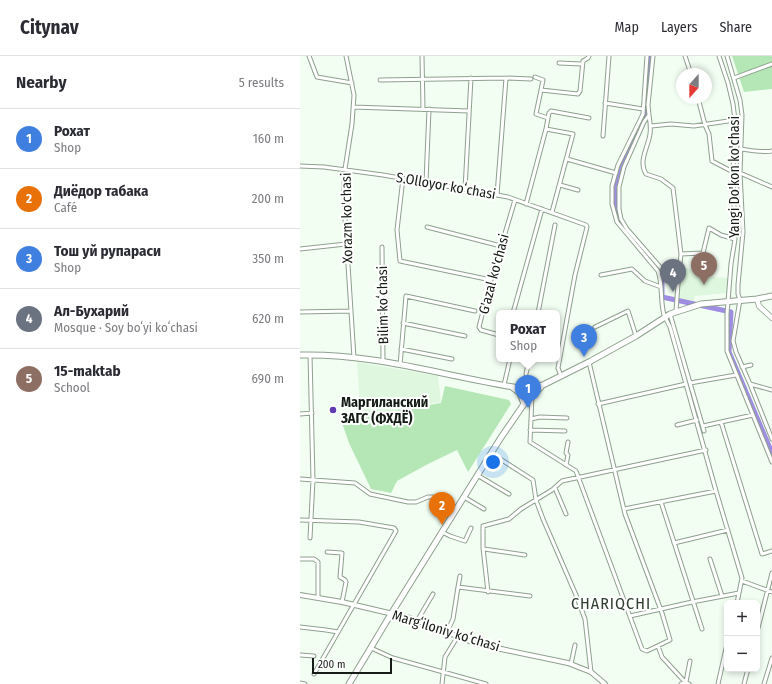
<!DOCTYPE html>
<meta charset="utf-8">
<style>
:root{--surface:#fff;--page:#f7f7f7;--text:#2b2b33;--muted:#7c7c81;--line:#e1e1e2;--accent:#603bb3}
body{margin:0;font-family:"Fira Sans Condensed",sans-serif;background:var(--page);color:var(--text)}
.controls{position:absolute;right:12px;bottom:12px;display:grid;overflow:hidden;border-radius:6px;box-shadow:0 2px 6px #0003}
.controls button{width:36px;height:36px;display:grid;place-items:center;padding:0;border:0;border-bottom:1px solid var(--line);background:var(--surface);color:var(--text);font:20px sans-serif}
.compass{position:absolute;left:376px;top:12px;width:36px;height:36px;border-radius:50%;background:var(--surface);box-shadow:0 2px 6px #0003;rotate:201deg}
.scale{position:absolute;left:12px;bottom:10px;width:80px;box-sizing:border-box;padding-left:4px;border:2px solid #151c15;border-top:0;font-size:11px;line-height:14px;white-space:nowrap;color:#151c15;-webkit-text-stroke:3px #fff;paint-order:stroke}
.you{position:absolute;left:193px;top:406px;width:14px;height:14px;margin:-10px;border:3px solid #fff;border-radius:50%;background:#1a73e8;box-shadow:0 0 0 6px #1a73e833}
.badge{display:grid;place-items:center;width:26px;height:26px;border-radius:50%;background:var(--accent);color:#fff;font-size:13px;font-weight:700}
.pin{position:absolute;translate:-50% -33px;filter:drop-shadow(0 1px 2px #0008)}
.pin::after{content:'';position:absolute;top:21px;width:14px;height:12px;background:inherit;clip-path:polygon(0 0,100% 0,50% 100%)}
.popup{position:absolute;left:196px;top:254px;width:64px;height:52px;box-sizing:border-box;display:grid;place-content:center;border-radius:6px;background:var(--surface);filter:drop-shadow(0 1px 3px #0005);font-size:13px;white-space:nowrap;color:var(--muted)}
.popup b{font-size:15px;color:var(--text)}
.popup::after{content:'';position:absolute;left:50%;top:100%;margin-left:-8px;border:8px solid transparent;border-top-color:var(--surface)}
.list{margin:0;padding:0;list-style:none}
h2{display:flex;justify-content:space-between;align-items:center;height:52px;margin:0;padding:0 16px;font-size:17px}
h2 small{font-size:13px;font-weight:400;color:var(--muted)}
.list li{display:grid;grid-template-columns:26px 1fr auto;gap:12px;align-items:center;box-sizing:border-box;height:60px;padding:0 16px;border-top:1px solid var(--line)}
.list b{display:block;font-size:15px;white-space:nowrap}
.list p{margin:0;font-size:13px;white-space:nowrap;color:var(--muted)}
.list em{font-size:13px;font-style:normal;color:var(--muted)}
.map{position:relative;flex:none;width:472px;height:628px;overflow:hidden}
header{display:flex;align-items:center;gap:24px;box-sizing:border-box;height:56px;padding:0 20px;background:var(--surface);border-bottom:1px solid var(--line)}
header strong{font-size:19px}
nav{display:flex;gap:22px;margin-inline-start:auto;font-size:14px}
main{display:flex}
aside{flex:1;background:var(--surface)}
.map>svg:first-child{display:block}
.built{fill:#def7de}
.green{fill:#b4e7b5}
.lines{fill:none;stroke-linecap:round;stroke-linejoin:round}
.river{stroke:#9e8de1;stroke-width:5}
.minor-casing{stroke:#8ea08e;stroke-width:5}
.tertiary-casing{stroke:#8ea08e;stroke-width:6}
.secondary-casing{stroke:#8ea08e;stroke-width:6}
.primary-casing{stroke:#8ea08e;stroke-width:7}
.minor{stroke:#fff;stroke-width:3}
.tertiary{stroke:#fff;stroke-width:4}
.secondary{stroke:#fff;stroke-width:4.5}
.primary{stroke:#fff;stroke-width:5}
.poi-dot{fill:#603bb3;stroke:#fff;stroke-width:1.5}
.labels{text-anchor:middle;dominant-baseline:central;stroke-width:4;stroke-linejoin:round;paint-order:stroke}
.street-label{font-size:14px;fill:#151c15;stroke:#fff}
.poi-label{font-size:14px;font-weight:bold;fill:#151c15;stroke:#fff;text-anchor:start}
.quarter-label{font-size:16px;letter-spacing:1px;fill:#2f3f30;stroke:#fff}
</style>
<header>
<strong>Citynav</strong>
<nav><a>Map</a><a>Layers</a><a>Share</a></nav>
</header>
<main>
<aside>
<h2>Nearby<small>5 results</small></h2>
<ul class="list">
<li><span class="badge" style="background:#3f7fe0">1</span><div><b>Рохат</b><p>Shop</p></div><em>160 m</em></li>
<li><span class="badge" style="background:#e8710a">2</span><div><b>Диёдор табака</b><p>Café</p></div><em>200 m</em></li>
<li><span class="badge" style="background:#3f7fe0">3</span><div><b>Тош уй рупараси</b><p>Shop</p></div><em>350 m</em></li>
<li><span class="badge" style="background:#6b7280">4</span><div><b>Ал-Бухарий</b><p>Mosque · Soy boʻyi koʻchasi</p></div><em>620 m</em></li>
<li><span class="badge" style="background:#8d6e63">5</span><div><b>15-maktab</b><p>School</p></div><em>690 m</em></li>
</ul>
</aside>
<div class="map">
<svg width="472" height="628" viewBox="0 0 472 628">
<rect width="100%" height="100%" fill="#f3fef3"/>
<path class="built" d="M382 211 400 216V220L428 222 427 237 395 240 394 245 380 247 378 239Z
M57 306 138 320 141 346 61 361Z"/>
<path class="green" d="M432 0H472V33L444 36Z
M145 330 209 344 211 348 168 416 157 394 126 409 97 425 91 437 71 433 49 387 41 364 141 347Z"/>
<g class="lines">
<path class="river" d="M350 0 345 59 321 111 316 134V150L321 169 359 213 362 223V241L431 256 429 296 472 397"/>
<defs>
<path id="minor" d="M9 0 17 21 52 27
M46 0 54 39 52 68 45 113 44 129 45 162 54 302
M122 0 123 53
M347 0 343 58 318 109 312 130V148L317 166 358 215C363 229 360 245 364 259 366 263 368 267 370 271L416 435 442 522 437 547
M353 0 348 49 349 59 344 66 324 111 319 131V153L321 163 327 173 361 212 368 224 378 228 376 255
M385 0 391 18
M419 0 428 27 433 48 435 64 433 116 435 183 431 208 427 258V295L472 406
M427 0 440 44 442 59 440 117
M259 7 282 8
M235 21 243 24 241 34
M434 22 472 8
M80 24 206 22 231 23
M398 42 405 69 409 78 412 105 433 116
M305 47 343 53
M53 51 169 55
M349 59C350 65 351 71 350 78 348 92 338 105 346 118L361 123 373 132 381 198 378 228
M248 62 249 57 251 55 289 62
M351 70 371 68 394 70 435 64
M303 80 309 0
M440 93C449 94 465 97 472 95
M267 103 316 117
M0 110 24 111 83 119 208 141 286 169 287 171 275 219 258 312 261 320
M103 122 97 174 100 205 191 224
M126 126 129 53
M260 129 278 134
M472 131 440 117 443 176 438 229V238L440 244 433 285 436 296 450 328 472 334
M165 133 171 22
M197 139 206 22
M226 148 246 73
M252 156 273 78 246 73 248 62 236 58 241 34 278 38 280 35 283 5 288 2 289 0
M127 171 201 190
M82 191 83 306
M0 193 46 188
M381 198 403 197 409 172 421 179 435 183
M301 219 332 213 345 225 361 231
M0 256 51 255
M213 257 242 153
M238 257 255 169
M370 258 390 327
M103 267 165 280
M295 271 328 255 336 280
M199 279 181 274 179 271 191 224 215 144
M101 293 152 303
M10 299 13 424 10 482
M100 309 106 240 175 255
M442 311 451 309
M226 318 229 303
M450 328 472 383
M204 329 210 303
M232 340 230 386 276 415 342 593 347 595 370 584 362 557 325 458 289 306
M298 348 386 328
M0 358 12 357
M231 363 240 361 267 362
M421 366 462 498 472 495
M377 369 397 364
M403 370 453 359
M230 374 265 375
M404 375 390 327 436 319
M191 397 233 424 236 444 243 463 276 539 285 563 291 616
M266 409 268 399 266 397 268 386
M177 419 209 438
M0 423 55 427 70 438 108 446H116L128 441H133L156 453
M255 432 266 458
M164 441 184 453
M361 446 402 573
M324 453 416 435
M0 464 59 466 94 472 96 475 14 618
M142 476 150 480 165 485 171 472
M374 487 428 474
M184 493 225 499
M27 496 42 497 40 521 45 524 46 526 42 546
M0 503H14L18 506V541
M410 503 422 540
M442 525 472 536
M158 531 160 520
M188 536 183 492V470L209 463 221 453 252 434 262 425 406 394
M330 560 392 546 439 537
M117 565 133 538
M0 571 26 574 38 576
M147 576 153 563 158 531 230 540
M457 576 472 517
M358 590 362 601 385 626 389 628
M71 592 93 602 186 628
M0 599 14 600
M271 608 275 589
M0 627 5 628
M142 628 145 601 158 580
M381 628 386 626 390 605
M418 628 427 588
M444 628 448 613
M464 628 472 602"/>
<path id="tertiary" d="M0 539 42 546 110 562 177 588 268 607 291 616 305 628"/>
<path id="secondary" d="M457 243 459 250 472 262"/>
<path id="primary" d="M0 299C77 297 150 322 226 333L243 329 289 306 336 280 370 258 401 248 457 243 472 240
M213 332 220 337 224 348 241 331
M49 628 91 558 200 383 224 348 226 333"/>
</defs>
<use href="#minor" class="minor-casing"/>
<use href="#tertiary" class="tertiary-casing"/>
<use href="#secondary" class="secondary-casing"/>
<use href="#primary" class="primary-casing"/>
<use href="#minor" class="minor"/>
<use href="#tertiary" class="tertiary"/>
<use href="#secondary" class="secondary"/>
<use href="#primary" class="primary"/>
</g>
<circle class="poi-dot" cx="33" cy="354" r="4"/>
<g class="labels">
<g class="street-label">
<text transform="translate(434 121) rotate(-90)">Yangi Do'kon ko'chasi</text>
<text transform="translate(146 130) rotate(10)">S.Olloyor koʻchasi</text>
<text transform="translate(47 162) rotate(-91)">Xorazm ko'chasi</text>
<text transform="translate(194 218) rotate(-75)">G'azal ko'chasi</text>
<text transform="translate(83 249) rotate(-91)">Bilim koʻchasi</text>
<text transform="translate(146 575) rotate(17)">Margʻiloniy koʻchasi</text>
</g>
<g class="poi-label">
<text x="41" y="346">Маргиланский<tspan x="41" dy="16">ЗАГС (ФХДЁ)</tspan></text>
</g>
<g class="quarter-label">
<text x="311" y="547">CHARIQCHI</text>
</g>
</g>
</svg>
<div class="controls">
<button>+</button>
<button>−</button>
</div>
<svg class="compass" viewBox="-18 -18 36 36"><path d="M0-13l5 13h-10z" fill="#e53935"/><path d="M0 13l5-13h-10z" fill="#7c7c81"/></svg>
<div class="scale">200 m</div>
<div class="you"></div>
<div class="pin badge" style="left:228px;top:352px;background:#3f7fe0">1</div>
<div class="popup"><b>Рохат</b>Shop</div>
<div class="pin badge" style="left:142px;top:469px;background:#e8710a">2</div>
<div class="pin badge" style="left:284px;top:301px;background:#3f7fe0">3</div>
<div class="pin badge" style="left:373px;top:236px;background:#6b7280">4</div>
<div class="pin badge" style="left:404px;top:229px;background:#8d6e63">5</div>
</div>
</main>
